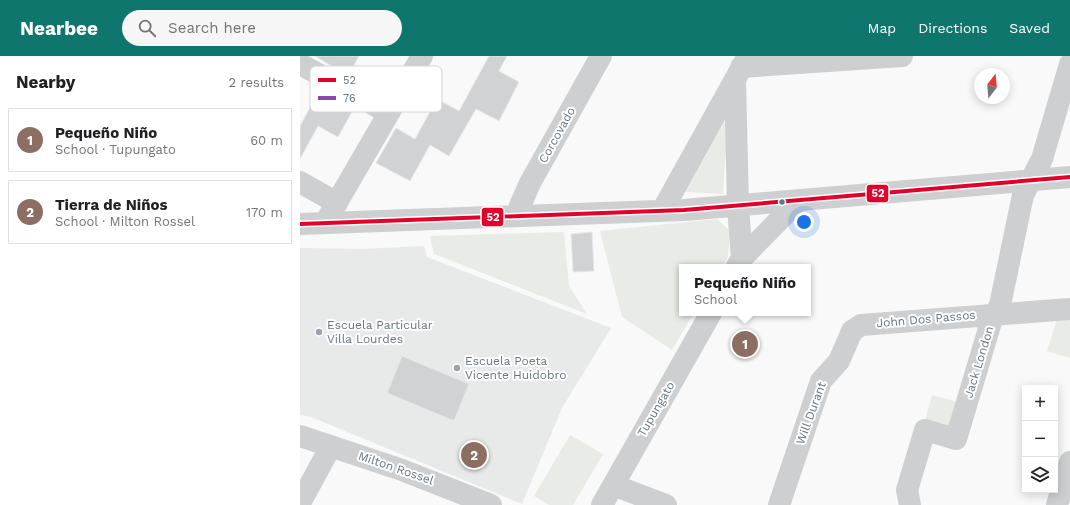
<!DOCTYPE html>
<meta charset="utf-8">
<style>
:root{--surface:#fff;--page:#f6f6f6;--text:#202124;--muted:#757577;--line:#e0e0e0;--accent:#0f766e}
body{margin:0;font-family:"Work Sans",sans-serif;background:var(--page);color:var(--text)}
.controls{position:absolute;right:12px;bottom:12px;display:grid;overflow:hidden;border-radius:0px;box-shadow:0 2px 10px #0003}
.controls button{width:36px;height:36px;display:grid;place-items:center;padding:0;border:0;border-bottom:1px solid var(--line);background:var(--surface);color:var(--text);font:20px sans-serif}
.compass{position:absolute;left:674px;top:12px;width:36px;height:36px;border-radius:50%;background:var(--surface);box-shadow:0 2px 10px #0003;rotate:16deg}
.you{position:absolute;left:504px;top:166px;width:14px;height:14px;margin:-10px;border:3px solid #fff;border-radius:50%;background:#1a73e8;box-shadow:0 0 0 6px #1a73e833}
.badge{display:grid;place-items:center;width:26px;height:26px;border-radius:50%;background:var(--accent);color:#fff;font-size:13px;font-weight:700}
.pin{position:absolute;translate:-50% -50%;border:2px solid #fff;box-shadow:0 1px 4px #0006}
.popup{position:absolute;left:379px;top:208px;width:132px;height:52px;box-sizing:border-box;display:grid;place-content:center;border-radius:0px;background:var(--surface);filter:drop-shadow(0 1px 3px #0005);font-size:13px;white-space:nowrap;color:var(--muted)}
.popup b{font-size:15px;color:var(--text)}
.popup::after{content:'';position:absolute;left:50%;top:100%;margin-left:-8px;border:8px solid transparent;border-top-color:var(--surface)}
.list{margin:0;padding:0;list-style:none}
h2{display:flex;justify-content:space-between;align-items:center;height:52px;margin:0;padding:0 16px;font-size:17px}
h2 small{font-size:13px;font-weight:400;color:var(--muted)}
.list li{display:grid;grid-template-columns:26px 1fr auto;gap:12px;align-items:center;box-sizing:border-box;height:64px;margin:0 8px 8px;padding:0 8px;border:1px solid var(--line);border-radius:0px}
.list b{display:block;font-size:15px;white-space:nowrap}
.list p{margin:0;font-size:13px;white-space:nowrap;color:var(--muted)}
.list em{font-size:13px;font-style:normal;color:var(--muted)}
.icon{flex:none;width:22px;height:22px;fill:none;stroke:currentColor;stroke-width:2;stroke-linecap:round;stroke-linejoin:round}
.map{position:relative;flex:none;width:770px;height:449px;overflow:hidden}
header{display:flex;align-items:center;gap:24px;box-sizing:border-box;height:56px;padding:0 20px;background:var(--accent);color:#fff}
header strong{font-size:19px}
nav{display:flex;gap:22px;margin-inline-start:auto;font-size:14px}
.search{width:280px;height:36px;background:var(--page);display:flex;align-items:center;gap:10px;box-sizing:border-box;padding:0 14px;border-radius:22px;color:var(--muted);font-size:15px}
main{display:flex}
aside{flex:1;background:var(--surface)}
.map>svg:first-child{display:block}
.built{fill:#e8e9e9}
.green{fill:#e8ebe6}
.building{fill:#d0d2d3;stroke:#e8e8e8}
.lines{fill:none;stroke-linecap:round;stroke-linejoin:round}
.minor{stroke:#cecfd0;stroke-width:22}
.bus-1-casing{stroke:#fff;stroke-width:7}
.bus-1{stroke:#e4002b;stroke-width:4}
.bus-dot{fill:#657683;stroke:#fff;stroke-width:1.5}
.poi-dot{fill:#99a4ac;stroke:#fff;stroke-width:1.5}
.labels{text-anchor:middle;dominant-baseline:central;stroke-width:4;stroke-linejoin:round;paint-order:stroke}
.street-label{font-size:12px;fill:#657683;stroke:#fff}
.poi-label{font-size:12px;fill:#657683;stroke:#fff;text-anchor:start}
.key{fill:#fff;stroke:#d1d6da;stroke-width:1}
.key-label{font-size:11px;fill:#657683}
.line-badge{stroke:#fff;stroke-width:1.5}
.badge-label{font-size:11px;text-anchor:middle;font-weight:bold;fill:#fff}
</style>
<header>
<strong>Nearbee</strong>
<div class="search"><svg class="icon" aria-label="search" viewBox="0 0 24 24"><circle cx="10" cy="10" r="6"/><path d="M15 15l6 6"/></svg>Search here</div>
<nav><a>Map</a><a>Directions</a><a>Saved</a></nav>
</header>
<main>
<aside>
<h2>Nearby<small>2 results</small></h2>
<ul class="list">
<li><span class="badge" style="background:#8d6e63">1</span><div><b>Pequeño Niño</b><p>School · Tupungato</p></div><em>60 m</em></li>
<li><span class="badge" style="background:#8d6e63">2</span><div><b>Tierra de Niños</b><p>School · Milton Rossel</p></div><em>170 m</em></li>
</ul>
</aside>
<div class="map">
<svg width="770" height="449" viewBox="0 0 770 449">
<rect width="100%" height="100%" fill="#f9f9f9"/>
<path class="built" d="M124 190 127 201 311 272 262 352 222 448 11 361 0 359V192L63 193Z"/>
<path class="green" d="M428 60 423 138 385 136Z
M417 163 430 175 428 201 422 211H382V257H394L372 294 322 261 300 175Z
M264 176 269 230 287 258 134 198 130 180Z
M770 259V302L747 295 758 260Z
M632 339 658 346 650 375 624 368Z
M270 379 303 398 273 449H249L234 440Z"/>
<path class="building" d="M15 0H59L48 20Z
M189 0H207L199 15 219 26 199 65 176 53 149 100 130 89 110 125 76 107 96 72 115 83 137 43 159 55Z
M20 33 54 52 38 81 18 70 0 103V70Z
M292 176 294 215 273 216 271 178Z
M102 300 169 328 154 365 87 337Z"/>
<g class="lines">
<path class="minor" d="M0 8 89 57
M441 11 602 0
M435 23 438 151 442 202
M0 126 37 147
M362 155 448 0
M216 159 230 127 301 0
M25 167 122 0
M0 168 384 154 770 121
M437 210 442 202 497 146
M0 380 102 414 191 449
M313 429 366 449
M0 447 31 390
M302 449 411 257
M479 449 521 325 539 305 552 275 561 269 770 253
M610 449 607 434 625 374 656 383 691 266 700 249 723 139 742 103 770 8
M757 449 770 406"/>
<defs>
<path id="bus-1" d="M0 168 384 154 770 121"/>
</defs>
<use href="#bus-1" class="bus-1-casing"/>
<use href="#bus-1" class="bus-1"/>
</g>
<circle class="bus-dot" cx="482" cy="146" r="3.5"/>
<g class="poi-dot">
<circle cx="19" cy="276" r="4"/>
<circle cx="157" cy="312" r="4"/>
</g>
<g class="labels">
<g class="street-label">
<text transform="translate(257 79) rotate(-61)">Corcovado</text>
<text transform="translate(626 263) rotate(-5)">John Dos Passos</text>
<text transform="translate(679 306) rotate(-73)">Jack London</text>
<text transform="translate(356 353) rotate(-60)">Tupungato</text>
<text transform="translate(511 357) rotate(-70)">Will Durant</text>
<text transform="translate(96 412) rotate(19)">Milton Rossel</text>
</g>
<g class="poi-label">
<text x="27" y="269">Escuela Particular<tspan x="27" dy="14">Villa Lourdes</tspan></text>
<text x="165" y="305">Escuela Poeta<tspan x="165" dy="14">Vicente Huidobro</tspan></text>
</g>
</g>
<rect x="10" y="10" width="132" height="46" rx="6" class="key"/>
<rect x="18" y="22" width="18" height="4" fill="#e4002b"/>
<rect x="18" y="40" width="18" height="4" fill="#8e44ad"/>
<g class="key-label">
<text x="43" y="28">52</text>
<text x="43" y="46">76</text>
</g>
<g class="line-badge">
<rect x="566" y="128" width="23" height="19" rx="4" fill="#e4002b"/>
<rect x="181" y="151" width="23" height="20" rx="4" fill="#e4002b"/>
</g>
<g class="badge-label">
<text x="578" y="141">52</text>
<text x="193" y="165">52</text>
</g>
</svg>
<div class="controls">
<button>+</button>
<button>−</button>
<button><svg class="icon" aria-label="layers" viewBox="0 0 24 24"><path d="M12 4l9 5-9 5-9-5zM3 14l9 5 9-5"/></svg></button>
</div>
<svg class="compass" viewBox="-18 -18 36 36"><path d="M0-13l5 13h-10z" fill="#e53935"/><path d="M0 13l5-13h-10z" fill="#757577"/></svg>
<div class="you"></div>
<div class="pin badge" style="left:445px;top:288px;background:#8d6e63">1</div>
<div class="popup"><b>Pequeño Niño</b>School</div>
<div class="pin badge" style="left:174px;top:399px;background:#8d6e63">2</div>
</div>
</main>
